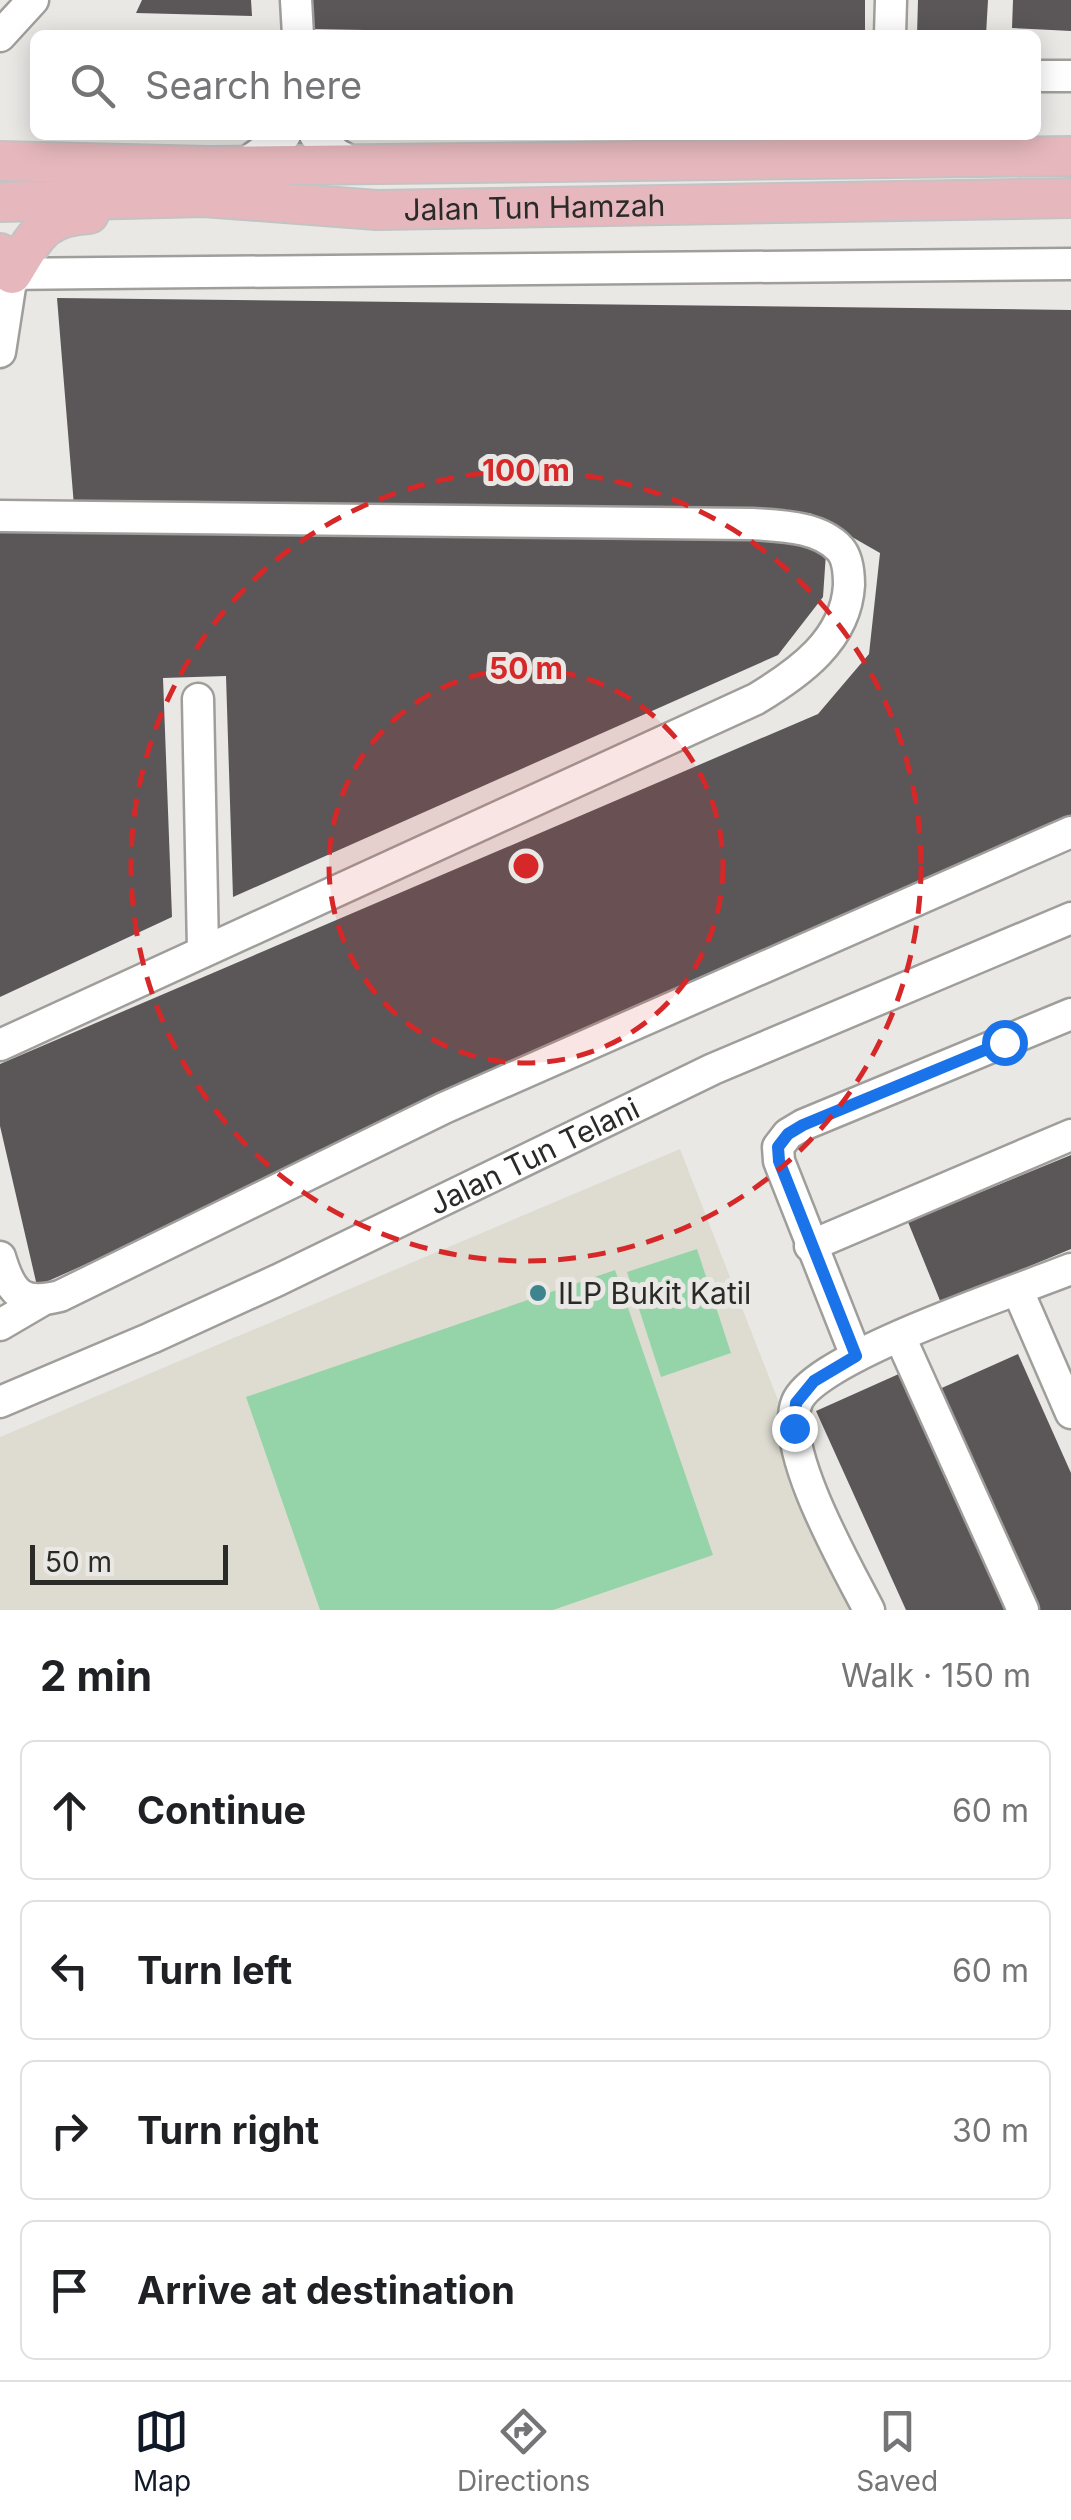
<!DOCTYPE html>
<meta charset="utf-8">
<style>
:root{--surface:#fff;--page:#f2f2f2;--text:#202124;--muted:#757577;--line:#e0e0e0;--accent:#111827}
body{margin:0;font-family:Inter,sans-serif;background:var(--page);color:var(--text)}
.scale{position:absolute;left:30px;bottom:25px;width:198px;box-sizing:border-box;padding-left:10px;border:5px solid #2a2a29;border-top:0;font-size:28px;line-height:35px;white-space:nowrap;color:#2a2a29;-webkit-text-stroke:8px #e9e8e5;paint-order:stroke}
.stop{position:absolute;width:30px;height:30px;margin:-22px;border:8px solid #1a73e8;border-radius:50%;background:#fff}
.stop.end{background:#1a73e8;border-color:#fff;box-shadow:0 2px 10px #0008}
.list{margin:0;padding:0;list-style:none}
h2{display:flex;justify-content:space-between;align-items:center;height:130px;margin:0;padding:0 40px;font-size:42px}
h2 small{font-size:32px;font-weight:400;color:var(--muted)}
.list li{display:grid;grid-template-columns:65px 1fr auto;gap:30px;align-items:center;box-sizing:border-box;height:140px;margin:0 20px 20px;padding:0 20px;border:2px solid var(--line);border-radius:15px}
.list b{display:block;font-size:38px;white-space:nowrap}
.list em{font-size:32px;font-style:normal;color:var(--muted)}
.icon{flex:none;width:55px;height:55px;fill:none;stroke:currentColor;stroke-width:2;stroke-linecap:round;stroke-linejoin:round}
.map{position:relative;flex:none;width:1071px;height:1610px;overflow:hidden}
.search{position:absolute;background:var(--surface);box-shadow:0 5px 25px #0003;left:30px;right:30px;top:30px;height:110px;display:flex;align-items:center;gap:25px;box-sizing:border-box;padding:0 35px;border-radius:15px;color:var(--muted);font-size:38px}
.sheet{height:770px;background:var(--surface)}
nav{display:flex;justify-content:space-around;align-items:center;box-sizing:border-box;height:140px;border-top:2px solid var(--line);background:var(--surface);font-size:28px;color:var(--muted)}
nav a{display:grid;justify-items:center;gap:5px}
nav .on{color:var(--accent)}
.map>svg:first-child{display:block}
.built{fill:#dedcd1}
.green{fill:#95d4a8}
.building{fill:#5b5759}
.lines{fill:none;stroke-linecap:round;stroke-linejoin:round}
.minor-casing{stroke:#9f9e9b;stroke-width:35}
.major-casing{stroke:#c3c3c3;stroke-width:42}
.minor{stroke:#fff;stroke-width:30}
.major{stroke:#e6b8bd;stroke-width:38}
.route{stroke:#1a73e8;stroke-width:12}
.ring{fill:none;stroke:#d62828;stroke-width:5;stroke-dasharray:18 12}
.poi-dot{fill:#3d848e;stroke:#e9e8e5;stroke-width:4}
.labels{text-anchor:middle;dominant-baseline:central;stroke-width:10;stroke-linejoin:round;paint-order:stroke}
.street-label{font-size:30px;fill:#2a2a29;stroke:#e9e8e5}
.poi-label{font-size:30px;fill:#2a2a29;stroke:#e9e8e5;text-anchor:start}
.centre{fill:#d62828;stroke:#e9e8e5;stroke-width:5}
.ring-label{font-size:30px;text-anchor:middle;font-weight:bold;fill:#d62828;stroke:#e9e8e5;stroke-width:10;stroke-linejoin:round;paint-order:stroke}
</style>
<div class="map">
<svg width="1071" height="1610" viewBox="0 0 1071 1610">
<rect width="100%" height="100%" fill="#e9e8e5"/>
<path class="built" d="M680 1149 860 1610H0V1437Z"/>
<path class="green" d="M697 1249 731 1353 661 1377 627 1272Z
M615 1270 713 1555 553 1610H320L246 1397Z"/>
<path class="building" d="M142 0H251L252 16 136 13Z
M313 0H865V35H619L312 29Z
M918 0H988L986 35H917Z
M1013 0H1071V31L1012 28Z
M57 298 1071 310V825L37 1286 0 1126V1064L818 714 869 654 880 553 810 513 74 506Z
M0 527 782 539 826 553 823 597 778 655 233 897 226 676 163 678 172 917 0 997Z
M1071 1155V1249L941 1303 908 1222Z
M1018 1354 1071 1473V1610H1034L935 1391Z
M901 1373 1008 1610H906L816 1411Z"/>
<g class="lines">
<defs>
<g id="minor">
<path d="M296 0 298 35"/>
<path d="M890 35 891 0"/>
<path d="M0 36 33 0"/>
<path d="M1036 76H1071"/>
<path d="M315 135 337 154 355 164"/>
<path d="M242 166 285 135"/>
<path d="M0 274 1071 264"/>
<path d="M0 352 12 274"/>
<path d="M0 516 752 524C780 526 819 526 840 549 848 558 849 573 849 585 846 640 799 673 756 699L0 1045"/>
<path d="M198 699 203 950"/>
<path d="M810 1246 1071 1135"/>
<path d="M0 1257C11 1293 21 1306 60 1296L444 1108 1071 832"/>
<path d="M1018 1291 1071 1413"/>
<path d="M0 1325 41 1301"/>
<path d="M900 1337 1023 1610"/>
<path d="M856 1356 779 1161 778 1147 788 1134 803 1125 1071 1014"/>
<path id="s1" d="M0 1402 151 1338 278 1280 713 1069 1071 918"/>
<path d="M869 1610C847 1567 778 1448 797 1402 815 1357 1019 1290 1071 1269"/>
</g>
<g id="major">
<path d="M0 161 209 166 1071 156"/>
<path id="s2" d="M0 202 204 197 377 210 1071 198"/>
<path d="M0 253 12 274C35 237 42 216 89 214"/>
</g>
</defs>
<use href="#minor" class="minor-casing"/>
<use href="#major" class="major-casing"/>
<use href="#minor" class="minor"/>
<use href="#major" class="major"/>
</g>
<g class="lines">
<path class="route" d="M794 1428 796 1403 814 1381 856 1356 779 1161 778 1147 788 1134 803 1125 1004 1042"/>
</g>
<circle cx="526" cy="866" r="197" fill="#d62828" fill-opacity=".12"/>
<g class="ring">
<circle cx="526" cy="866" r="197"/>
<circle cx="526" cy="866" r="395"/>
</g>
<circle class="poi-dot" cx="538" cy="1293" r="10"/>
<g class="labels">
<g class="street-label">
<text stroke="none"><textPath href="#s2" startOffset="535">Jalan Tun Hamzah</textPath></text>
<text stroke="none"><textPath href="#s1" startOffset="588">Jalan Tun Telani</textPath></text>
</g>
<g class="poi-label">
<text x="558" y="1293">ILP Bukit Katil</text>
</g>
</g>
<circle cx="526" cy="866" r="15" class="centre"/>
<g class="ring-label">
<text x="526" y="481">100 m</text>
<text x="526" y="679">50 m</text>
</g>
</svg>
<div class="scale">50 m</div>
<div class="stop" style="left:1004px;top:1042px"></div>
<div class="stop end" style="left:794px;top:1428px"></div>
<div class="search"><svg class="icon" aria-label="search" viewBox="0 0 24 24"><circle cx="10" cy="10" r="6"/><path d="M15 15l6 6"/></svg>Search here</div>
</div>
<section class="sheet">
<h2>2 min<small>Walk · 150 m</small></h2>
<ul class="list">
<li><svg class="icon" aria-label="ahead" viewBox="0 0 24 24"><path d="M12 20V5M6 11l6-6 6 6"/></svg><div><b>Continue</b></div><em>60 m</em></li>
<li><svg class="icon" aria-label="left" viewBox="0 0 24 24"><path d="M17 20v-9H6M10 6l-5 5 5 5"/></svg><div><b>Turn left</b></div><em>60 m</em></li>
<li><svg class="icon" aria-label="right" viewBox="0 0 24 24"><path d="M7 20v-9h11M14 6l5 5-5 5"/></svg><div><b>Turn right</b></div><em>30 m</em></li>
<li><svg class="icon" aria-label="arrive" viewBox="0 0 24 24"><path d="M6 21V4h12l-3 4 3 4H6"/></svg><div><b>Arrive at destination</b></div></li>
</ul>
</section>
<nav>
<a class="on"><svg class="icon" aria-label="map" viewBox="0 0 24 24"><path d="M3 6l6-2 6 2 6-2v14l-6 2-6-2-6 2zM9 4v14M15 6v14"/></svg>Map</a>
<a><svg class="icon" aria-label="directions" viewBox="0 0 24 24"><path d="M12 3l9 9-9 9-9-9zM9 14v-3h6M13 9l2 2-2 2"/></svg>Directions</a>
<a><svg class="icon" aria-label="saved" viewBox="0 0 24 24"><path d="M7 4h10v16l-5-4-5 4z"/></svg>Saved</a>
</nav>
